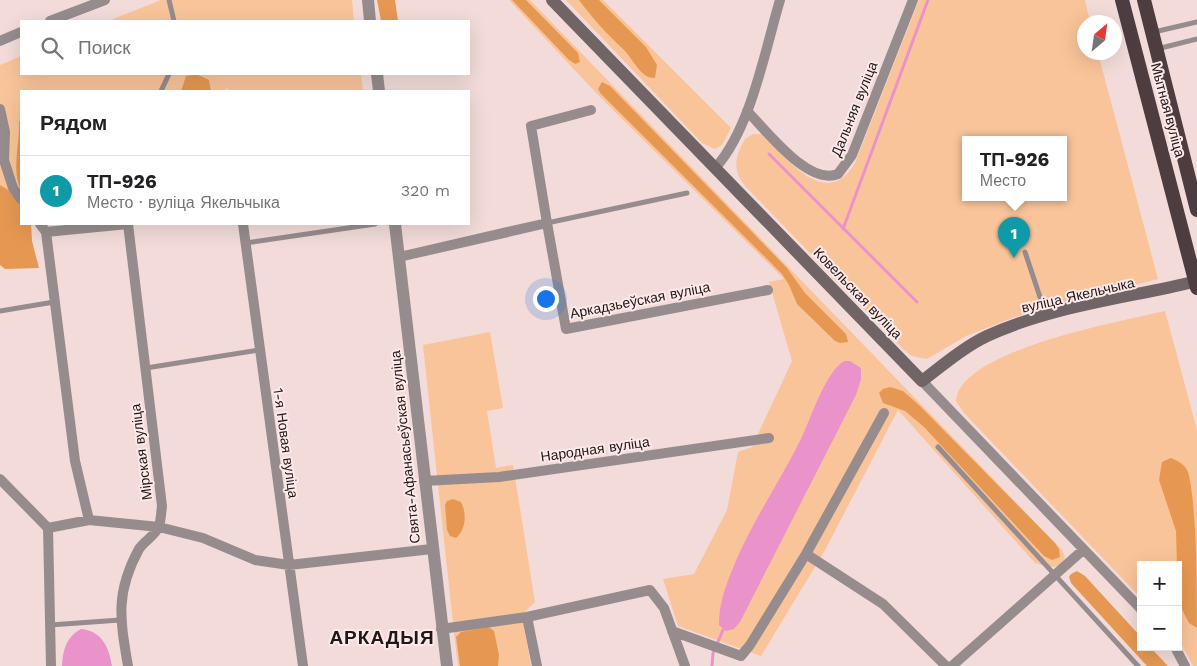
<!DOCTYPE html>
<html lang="ru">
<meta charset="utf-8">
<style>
:root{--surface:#fff;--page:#f2f2f2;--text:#202124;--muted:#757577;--line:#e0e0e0;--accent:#4f5e00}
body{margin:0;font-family:"Work Sans",sans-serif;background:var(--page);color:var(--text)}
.controls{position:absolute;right:15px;bottom:15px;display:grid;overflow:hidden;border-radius:0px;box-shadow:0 5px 20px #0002}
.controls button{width:45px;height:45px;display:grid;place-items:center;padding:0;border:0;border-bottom:1px solid var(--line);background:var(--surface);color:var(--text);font:25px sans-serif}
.compass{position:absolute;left:1077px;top:15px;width:45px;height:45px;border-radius:50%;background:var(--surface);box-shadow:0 5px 20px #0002;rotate:29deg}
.you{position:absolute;left:545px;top:298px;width:18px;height:18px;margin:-12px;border:4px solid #fff;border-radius:50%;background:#1a73e8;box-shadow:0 0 0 8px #1a73e833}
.badge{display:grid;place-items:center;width:32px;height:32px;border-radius:50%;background:var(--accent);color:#fff;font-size:16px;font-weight:700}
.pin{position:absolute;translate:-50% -41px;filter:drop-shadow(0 1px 2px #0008)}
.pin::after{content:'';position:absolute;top:26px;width:18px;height:15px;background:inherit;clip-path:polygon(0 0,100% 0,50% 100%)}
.popup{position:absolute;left:962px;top:136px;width:105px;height:65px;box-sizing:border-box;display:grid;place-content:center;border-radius:0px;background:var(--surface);filter:drop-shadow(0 1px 4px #0005);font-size:16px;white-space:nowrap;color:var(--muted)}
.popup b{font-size:19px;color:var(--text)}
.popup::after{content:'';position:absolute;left:50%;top:100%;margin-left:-10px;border:10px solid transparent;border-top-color:var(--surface)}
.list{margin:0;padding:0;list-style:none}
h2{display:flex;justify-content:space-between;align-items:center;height:65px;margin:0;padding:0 20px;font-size:21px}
h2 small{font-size:16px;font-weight:400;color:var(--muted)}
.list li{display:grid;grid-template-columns:32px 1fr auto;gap:15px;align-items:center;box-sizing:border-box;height:70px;padding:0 20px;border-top:1px solid var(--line)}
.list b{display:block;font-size:19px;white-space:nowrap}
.list p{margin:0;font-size:16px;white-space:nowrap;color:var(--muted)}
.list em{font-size:16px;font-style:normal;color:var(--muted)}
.icon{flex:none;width:28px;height:28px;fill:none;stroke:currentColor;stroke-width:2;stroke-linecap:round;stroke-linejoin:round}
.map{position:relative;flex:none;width:1197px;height:666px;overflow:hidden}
.search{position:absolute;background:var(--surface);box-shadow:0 5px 20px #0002;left:20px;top:20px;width:450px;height:55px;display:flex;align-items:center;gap:12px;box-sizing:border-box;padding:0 18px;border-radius:0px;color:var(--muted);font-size:19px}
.panel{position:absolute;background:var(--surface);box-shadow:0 5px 20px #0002;left:20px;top:90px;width:450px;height:135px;border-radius:0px}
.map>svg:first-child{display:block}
.green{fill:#f9c499;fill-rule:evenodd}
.forest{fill:#e69853}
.water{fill:#ea93cb}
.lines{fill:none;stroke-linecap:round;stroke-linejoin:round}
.stream{stroke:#ea93cb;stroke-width:3}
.service{stroke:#968c8e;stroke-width:5}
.minor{stroke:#968c8e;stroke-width:10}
.tertiary{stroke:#968c8e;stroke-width:12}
.secondary{stroke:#716467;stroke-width:12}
.trunk{stroke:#4d3c40;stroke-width:14}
.labels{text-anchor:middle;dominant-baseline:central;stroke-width:4;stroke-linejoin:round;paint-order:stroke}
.street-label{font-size:14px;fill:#201818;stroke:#fce9e8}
.district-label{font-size:19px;font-weight:bold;letter-spacing:1px;fill:#201818;stroke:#fce9e8}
</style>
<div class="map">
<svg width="1197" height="666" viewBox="0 0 1197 666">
<rect width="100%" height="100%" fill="#f2dbd9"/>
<path class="green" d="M161 0H352L354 21H108Z
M509 0H530L1062 550 1065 557C1060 572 1047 566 1035 563L898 410 824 552 761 656 678 626 663 579 694 574 727 510 738 452 752 447 792 361 769 282 784 279 600 97Z
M566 0H603L731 128 722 145 715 149 702 143Z
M919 0H1085L1090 22H1084V52L1098 53 1158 279 1015 317 966 336 927 359 912 356 903 349 745 186C732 170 735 156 745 139L753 134H762C786 158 827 212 855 163ZM965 139H1063V197H965Z
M21 56V74H361L363 91H232L226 88 225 91H21V205L7 189 0 185V65Z
M1165 311 1197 430V666H1193L1178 638V565H1141V598L964 413 956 401C959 350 1123 321 1165 311Z
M490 332 503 408 487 411 496 468 513 465 535 602 522 615 531 666H458L455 642 423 345Z"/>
<path class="forest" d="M377 0H395L398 21H381Z
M512 0H526L578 53 580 62 575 64 569 60Z
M579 0H599L646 47 657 65 655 78C641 79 633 59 624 50 607 34 593 19 579 0Z
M196 74 209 80 211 91H181L186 76Z
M602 82 610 86 787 268 805 293 846 334 848 342 840 343 835 341 797 304 789 285 782 274 601 94 598 89Z
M21 120V191C11 168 20 146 19 122Z
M0 185 7 189 21 205V224H31L32 241 39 268 5 269 0 265Z
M890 387 903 391 919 405 1055 543 1059 549 1060 557 1052 560 1044 556 924 427 905 411 883 403 879 393 883 389Z
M1171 458C1179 461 1185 465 1188 472 1197 505 1197 590 1197 628L1189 623 1178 602 1176 531 1159 480 1162 462Z
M453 499 461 502C467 513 466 530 456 538L450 536 447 530 445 505 447 501Z
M1077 571 1085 576 1141 637V647H1150L1168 666H1147L1071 583 1069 577 1071 574Z
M489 627 494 631 499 655 498 666H460L456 637 461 632Z"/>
<path class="water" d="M844 361H850L861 368V379L856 395 740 622 734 629 726 631 719 625C719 606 724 590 731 573 749 526 778 485 800 441 811 419 824 374 844 361Z
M81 629C102 631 109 647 112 666H62C63 650 66 637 81 629Z"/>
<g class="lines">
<path class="stream" d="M769 154 917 302
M843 229 928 0
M712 666 713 653 723 630"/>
<path class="service" d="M169 0 174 21
M1154 32 1197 22
M1157 49 1197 39
M161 91 169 74
M547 223 687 193
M246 243 375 224
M1025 252 1046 315
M0 311 54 302
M146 368 259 350
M938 447 1138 666
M50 625 120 620"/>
<path class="minor" d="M50 21 105 0
M0 41 21 32
M0 109 5 132 4 160 13 188 21 199
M747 111C767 131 808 186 838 174L852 155 913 0
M716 167C751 128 765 50 780 0
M547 223 531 126 591 110
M40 224 46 232 75 461 89 520
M243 224 303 666
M46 232 128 224 162 506C161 513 161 520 159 526 156 535 144 541 139 549 115 593 120 619 128 666
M399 257 547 223 566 329 768 290
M922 381 1141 609
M0 479 48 528 51 666
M424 481 499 477 769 438
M48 528 89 520 159 527 203 538 255 560 289 565 432 549
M806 554 883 604 946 666
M527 617 537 666
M441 629 527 617 650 590 664 608 685 666
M672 631 741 656 750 645 806 554 884 413
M1175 647 1185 666
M952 666 1083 550"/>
<path class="tertiary" d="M368 0 370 21
M377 74 379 91
M395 224 447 666"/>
<path class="secondary" d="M552 0 922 381C943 365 964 347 987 336 1052 306 1128 298 1197 281"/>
<path class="trunk" d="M1122 0 1197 288
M1144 0 1197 210"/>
</g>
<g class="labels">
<g class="street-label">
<text transform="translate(854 109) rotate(-68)">Дальняя вуліца</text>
<text transform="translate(1168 110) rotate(75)">Мытная вуліца</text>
<text transform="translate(858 293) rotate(46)">Ковельская вуліца</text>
<text transform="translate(1078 295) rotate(-13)">вуліца Якельчыка</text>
<text transform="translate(640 300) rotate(-11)">Аркадзьеўская вуліца</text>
<text transform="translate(286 443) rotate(82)">1-я Новая вуліца</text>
<text transform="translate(405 447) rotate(-96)">Свята-Афанасьеўская вуліца</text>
<text transform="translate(595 449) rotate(-8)">Народная вуліца</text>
<text transform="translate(141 452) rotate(-97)">Мірская вуліца</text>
</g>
<g class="district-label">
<text x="382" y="637">АРКАДЫЯ</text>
</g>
</g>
</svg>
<div class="controls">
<button>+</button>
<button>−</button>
</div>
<svg class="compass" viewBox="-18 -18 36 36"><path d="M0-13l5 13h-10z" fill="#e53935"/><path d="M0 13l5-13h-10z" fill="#757577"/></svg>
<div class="you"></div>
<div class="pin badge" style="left:1014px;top:258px;background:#0f9aa8">1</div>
<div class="popup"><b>ТП-926</b>Место</div>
<div class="search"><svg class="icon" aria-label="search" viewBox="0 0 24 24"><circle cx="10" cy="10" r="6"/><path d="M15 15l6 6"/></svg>Поиск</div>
<section class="panel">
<h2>Рядом<small></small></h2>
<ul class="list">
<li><span class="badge" style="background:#0f9aa8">1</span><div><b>ТП-926</b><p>Место · вуліца Якельчыка</p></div><em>320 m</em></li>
</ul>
</section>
</div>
